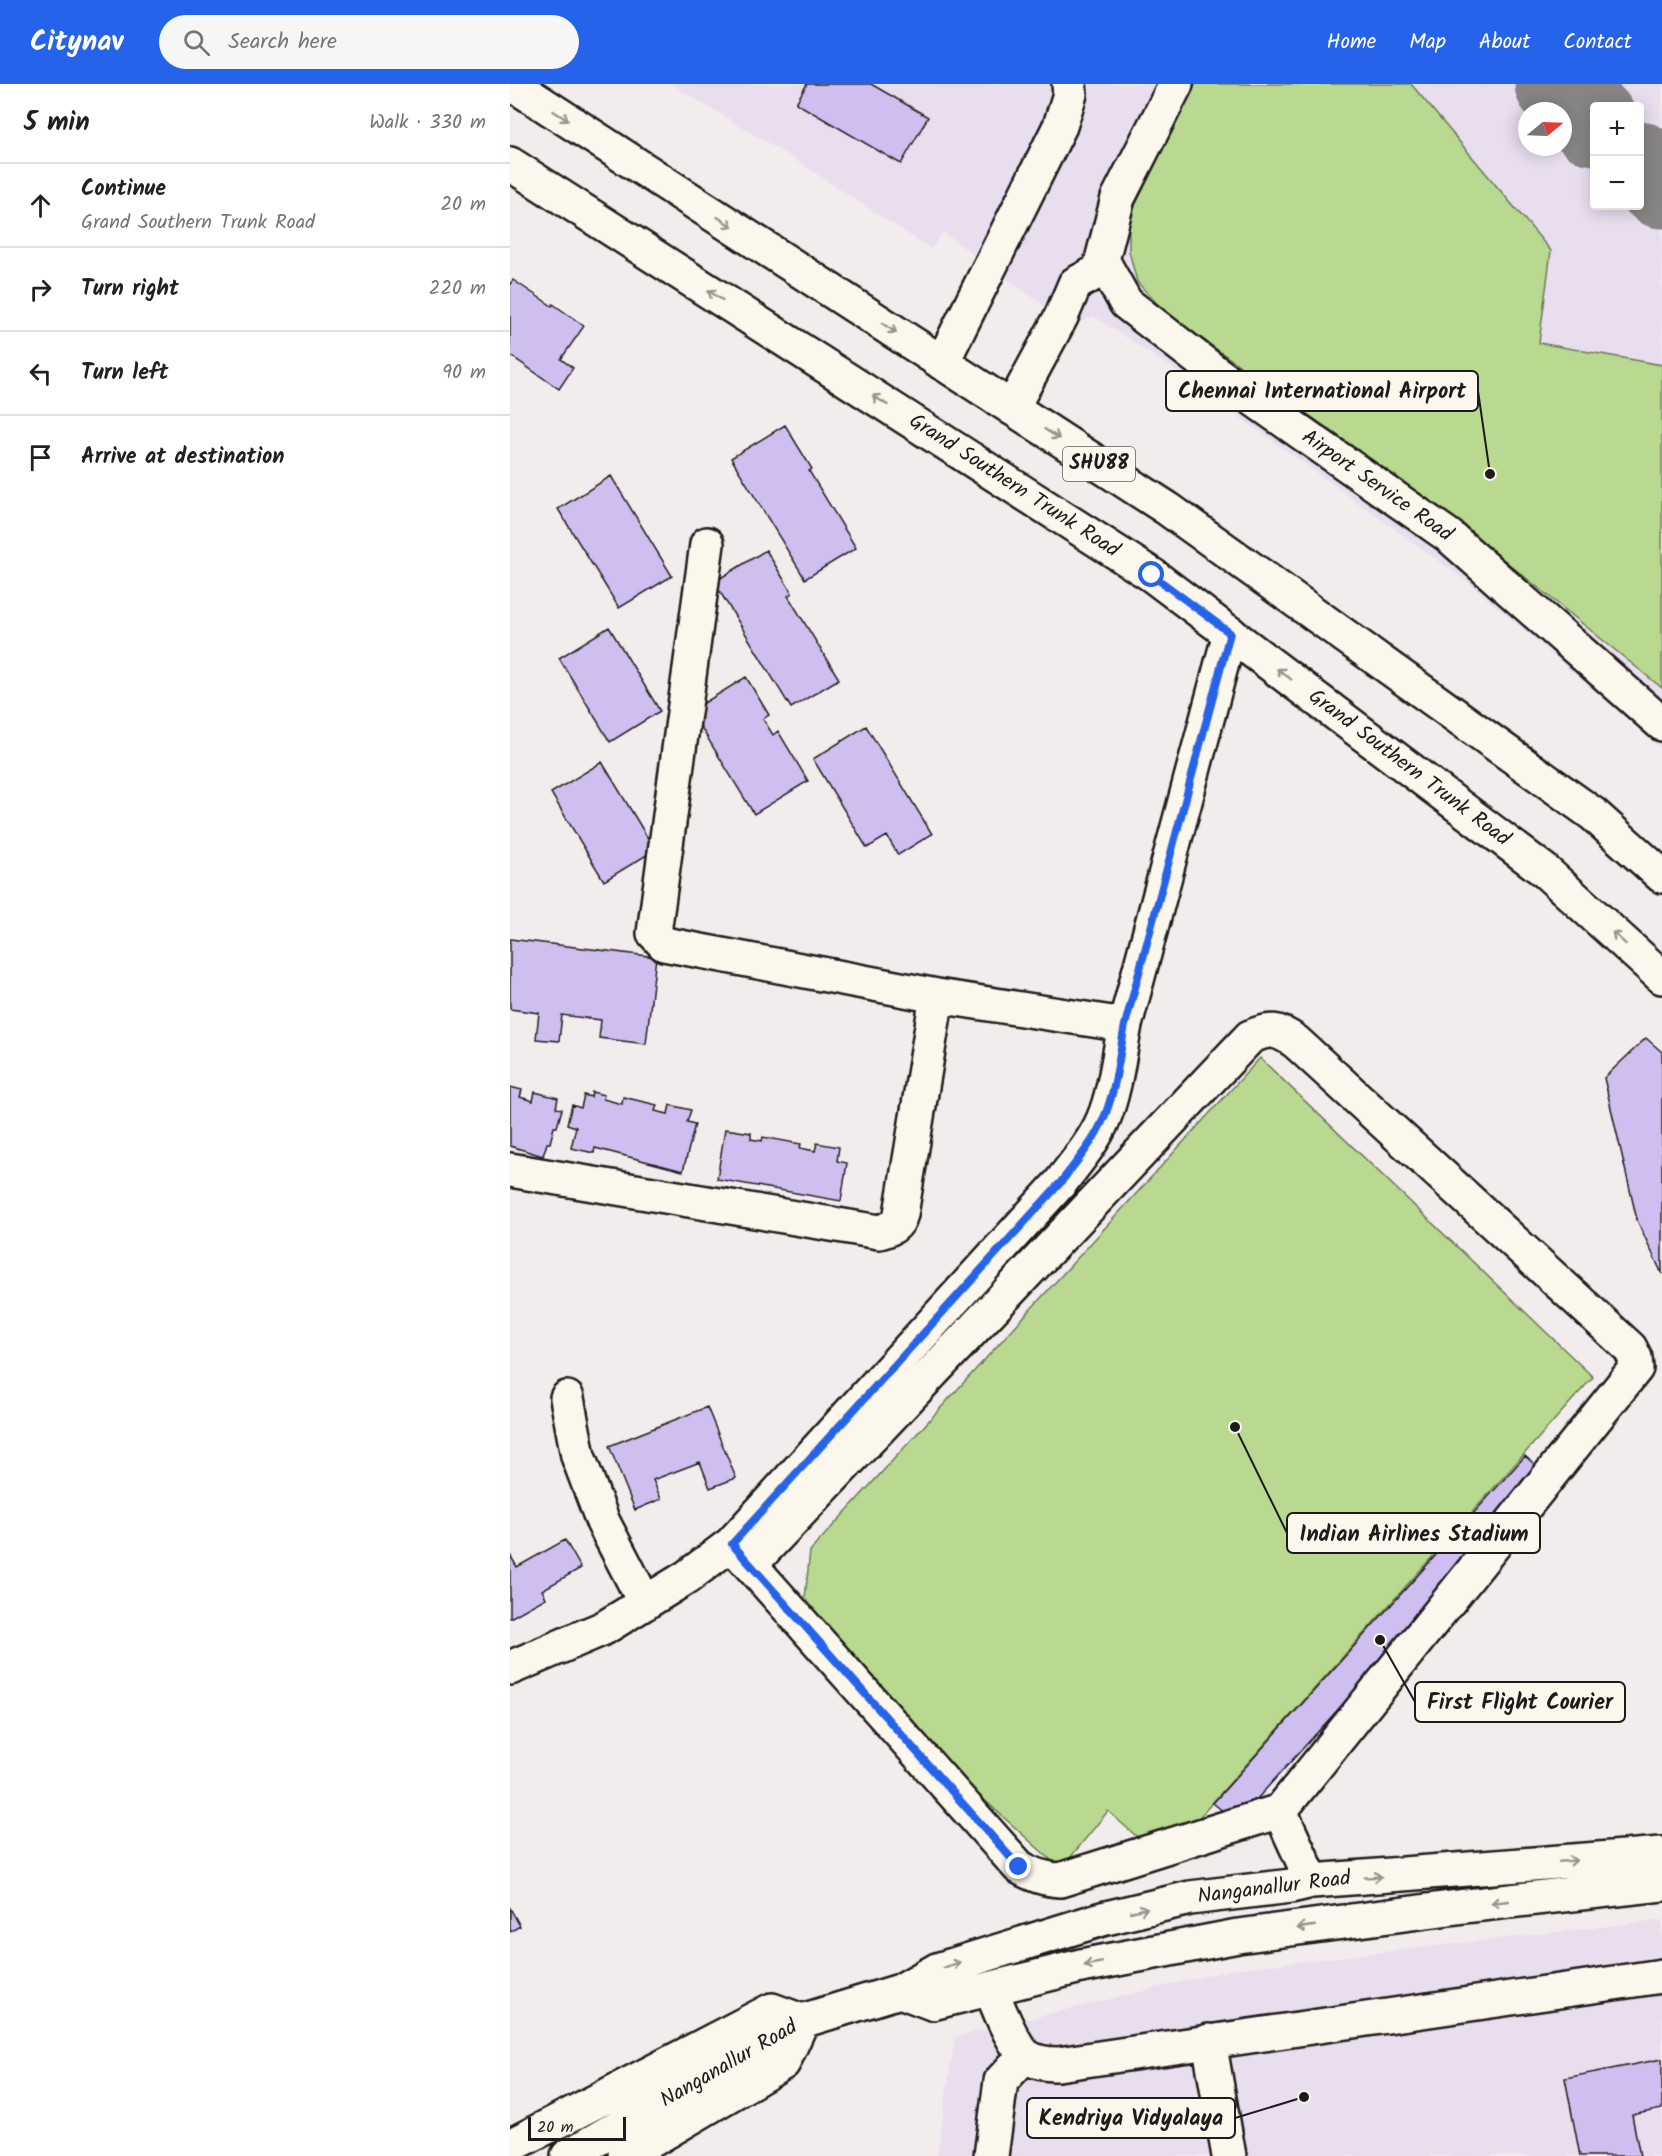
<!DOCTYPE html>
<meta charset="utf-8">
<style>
:root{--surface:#fff;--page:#f6f6f6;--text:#202124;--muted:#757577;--line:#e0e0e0;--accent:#2563eb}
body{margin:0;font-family:Kalam,sans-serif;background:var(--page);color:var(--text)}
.controls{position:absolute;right:18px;top:18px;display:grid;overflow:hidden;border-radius:6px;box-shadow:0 3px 15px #0003}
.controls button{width:54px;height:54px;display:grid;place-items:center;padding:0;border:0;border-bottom:2px solid var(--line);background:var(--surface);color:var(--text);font:30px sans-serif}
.compass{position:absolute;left:1008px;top:18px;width:54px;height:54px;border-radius:50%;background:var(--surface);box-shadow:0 3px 15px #0003;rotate:71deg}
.scale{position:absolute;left:18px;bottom:15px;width:98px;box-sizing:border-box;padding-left:6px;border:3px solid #1c1c1c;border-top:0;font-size:16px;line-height:21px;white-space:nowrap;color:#1c1c1c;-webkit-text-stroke:4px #fbf7ec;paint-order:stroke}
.stop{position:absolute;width:18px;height:18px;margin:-14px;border:4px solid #2563eb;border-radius:50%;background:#fff}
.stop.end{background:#2563eb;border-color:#fff;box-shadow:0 2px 6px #0008}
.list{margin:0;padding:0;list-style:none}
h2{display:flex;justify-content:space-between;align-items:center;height:78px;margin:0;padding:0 24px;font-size:26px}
h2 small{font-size:20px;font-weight:400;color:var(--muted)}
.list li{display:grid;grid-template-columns:39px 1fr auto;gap:18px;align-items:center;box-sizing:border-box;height:84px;padding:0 24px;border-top:2px solid var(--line)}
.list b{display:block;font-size:22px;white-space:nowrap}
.list p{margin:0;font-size:20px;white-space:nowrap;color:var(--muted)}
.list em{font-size:20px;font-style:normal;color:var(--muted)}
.icon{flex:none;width:33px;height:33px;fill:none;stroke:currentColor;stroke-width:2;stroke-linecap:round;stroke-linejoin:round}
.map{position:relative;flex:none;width:1152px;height:2072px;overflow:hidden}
header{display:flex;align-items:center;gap:36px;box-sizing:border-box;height:84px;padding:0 30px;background:var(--accent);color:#fff}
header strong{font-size:28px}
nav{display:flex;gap:33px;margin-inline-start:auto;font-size:21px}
.search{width:420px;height:54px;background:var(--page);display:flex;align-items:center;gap:15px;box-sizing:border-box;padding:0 21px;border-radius:33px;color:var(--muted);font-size:22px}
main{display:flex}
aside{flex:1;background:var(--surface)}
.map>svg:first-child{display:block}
.built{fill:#e8deee;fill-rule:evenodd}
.green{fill:#b9d890;stroke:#6a7a56;stroke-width:1.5}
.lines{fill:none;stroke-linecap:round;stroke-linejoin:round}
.taxiway{stroke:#878484;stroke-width:87}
.building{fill:#cfbff0;stroke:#1c1c1c;stroke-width:1.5}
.minor-casing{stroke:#1c1c1c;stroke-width:38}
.major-casing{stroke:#1c1c1c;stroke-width:38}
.minor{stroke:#fbf7ec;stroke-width:33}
.major{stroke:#fbf7ec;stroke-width:33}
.oneway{stroke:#97948e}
.route{stroke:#2563eb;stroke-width:8}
.labels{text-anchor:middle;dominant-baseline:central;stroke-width:6;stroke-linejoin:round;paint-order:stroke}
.shield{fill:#fbf7ec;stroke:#5f5e5a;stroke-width:1.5}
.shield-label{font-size:20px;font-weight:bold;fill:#1c1c1c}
.street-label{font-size:21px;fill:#1c1c1c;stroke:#fbf7ec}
.leader{fill:none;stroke:#1c1c1c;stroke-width:2}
.callout-dot{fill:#1c1c1c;stroke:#fbf7ec;stroke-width:2}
.callout{fill:#fbf7ec;stroke:#1c1c1c;stroke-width:2}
.callout-label{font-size:22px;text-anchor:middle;font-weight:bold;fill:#1c1c1c}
</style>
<header>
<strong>Citynav</strong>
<div class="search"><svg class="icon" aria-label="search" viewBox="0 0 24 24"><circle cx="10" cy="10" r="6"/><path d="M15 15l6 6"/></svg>Search here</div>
<nav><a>Home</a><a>Map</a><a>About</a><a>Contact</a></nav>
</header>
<main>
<aside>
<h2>5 min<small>Walk · 330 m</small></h2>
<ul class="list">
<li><svg class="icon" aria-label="ahead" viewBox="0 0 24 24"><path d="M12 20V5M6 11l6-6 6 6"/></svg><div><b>Continue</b><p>Grand Southern Trunk Road</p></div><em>20 m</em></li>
<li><svg class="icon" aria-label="right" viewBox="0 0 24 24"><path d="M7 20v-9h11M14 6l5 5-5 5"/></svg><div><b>Turn right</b></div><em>220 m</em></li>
<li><svg class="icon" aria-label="left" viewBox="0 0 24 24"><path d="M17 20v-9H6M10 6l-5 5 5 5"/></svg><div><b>Turn left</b></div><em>90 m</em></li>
<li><svg class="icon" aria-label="arrive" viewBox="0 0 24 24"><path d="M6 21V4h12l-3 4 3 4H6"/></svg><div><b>Arrive at destination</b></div></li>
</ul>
</aside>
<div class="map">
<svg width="1152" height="2072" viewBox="0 0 1152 2072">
<rect width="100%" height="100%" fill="#f2eced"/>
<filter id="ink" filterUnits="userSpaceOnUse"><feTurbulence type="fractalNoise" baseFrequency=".0167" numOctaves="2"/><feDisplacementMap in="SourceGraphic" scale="12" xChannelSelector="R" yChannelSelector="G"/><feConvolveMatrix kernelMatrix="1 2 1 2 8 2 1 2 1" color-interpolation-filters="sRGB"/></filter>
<g filter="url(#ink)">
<path class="built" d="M161 0H1152V665L958 498 659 282 584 232 564 241 536 223 433 148 421 165 281 73ZM1084 22H1130V122H1084ZM1017 27H1053V63H1017Z
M1152 1836V2072H427L445 1953 724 1885Z"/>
<path class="green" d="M685 0H901L1041 167 1029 259 1152 281V604L942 434 655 228 627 198 619 167V134Z
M750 974 1083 1293 652 1775 598 1727 551 1785 291 1551 300 1467Z"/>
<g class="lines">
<path class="taxiway" d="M1048 0 1084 38
M1130 81 1152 101"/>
</g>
<path class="building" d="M297 0H361L418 33 391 80 286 19Z
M3 196 42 222 43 220 74 242 51 275 63 284 49 305 0 271V200Z
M275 341 302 385 299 387 346 464 295 495 221 374Z
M101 392 162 492 109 524 48 425Z
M256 466 282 509 278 512 329 595 281 624 204 498Z
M99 543 150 627 100 658 49 574Z
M236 593 259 631 253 635 263 651 268 647 298 697 244 730 181 627Z
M356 642 422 750 388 771 377 752 357 764 303 675Z
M92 678 145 766 94 797 41 709Z
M0 855 146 873 136 960 89 954 91 936 52 931 49 957 26 955 29 929 0 925Z
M1136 954 1152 968V1190L1127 1136 1094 994Z
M0 1003 12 1006 10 1013 23 1017 25 1008 48 1014 46 1024 52 1025 47 1043H44L40 1059H37L33 1072 0 1062Z
M82 1008 94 1011 93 1015 112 1020 113 1013 147 1021 145 1027 158 1030 160 1021 181 1026 177 1038 185 1040 173 1087 85 1064 84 1069 61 1064 66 1043 57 1040 62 1021 71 1024 74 1011 81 1013Z
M215 1045 241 1049V1055L252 1057 253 1053 291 1060 290 1064 305 1067 307 1059 329 1063 327 1077 337 1079 331 1117 207 1095Z
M197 1323 226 1394 200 1404 190 1378 143 1396 151 1415 125 1426 99 1362Z
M1015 1372 1039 1393 726 1738 703 1719Z
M55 1456 71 1484 32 1506 36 1514 0 1534V1471L7 1483Z
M0 1824 10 1842 0 1848Z
M1152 1975V2025L1122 2031 1130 2072H1070L1055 1994Z"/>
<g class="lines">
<defs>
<path id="minor" d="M666 0 608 114 592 176 616 219 709 291 939 452 1152 640
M432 279 550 42 560 10 559 0
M502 324 551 233 565 200 596 183
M197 460 144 849 154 860 427 912 615 941
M0 1086 369 1148C380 1145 388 1142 391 1130L427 912
M57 1314 68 1372 93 1438 135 1519
M226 1465 509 1783C523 1791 534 1795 550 1796L770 1727 802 1797
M240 1481 740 953C760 944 768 945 786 958L1120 1264 1125 1274 1126 1284 770 1727
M0 1584 94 1544 177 1493 221 1460 551 1098C566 1078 583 1059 593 1036 605 1008 609 971 615 941L720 549
M481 1905C487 1921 503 1961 516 1972 526 1979 536 1980 548 1980L1152 1892
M390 1907 422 1919 571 1882 728 1852 955 1822 1152 1800
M699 1957 719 2072
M0 2062 262 1926 292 1937 273 1979 115 2072
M58 2072 292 1937 390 1907 427 1886 592 1835 680 1814 781 1802 802 1797 1152 1770
M481 2072 491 1997 515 1971"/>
<path id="major" d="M2 0 658 425 1083 730 1152 792
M0 80 642 491 1035 787 1152 893"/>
</defs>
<use href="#minor" class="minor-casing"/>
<use href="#major" class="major-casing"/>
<use href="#minor" class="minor"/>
<use href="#major" class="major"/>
</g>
<defs><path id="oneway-shaft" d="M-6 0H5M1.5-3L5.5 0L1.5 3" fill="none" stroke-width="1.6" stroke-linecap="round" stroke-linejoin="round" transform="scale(1.5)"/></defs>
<g class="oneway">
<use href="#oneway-shaft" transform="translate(51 32) rotate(33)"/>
<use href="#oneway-shaft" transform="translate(215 138) rotate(33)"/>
<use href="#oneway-shaft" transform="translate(205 211) rotate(-147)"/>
<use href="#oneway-shaft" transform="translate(379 244) rotate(33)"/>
<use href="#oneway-shaft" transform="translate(370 316) rotate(-147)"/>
<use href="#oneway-shaft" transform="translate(542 350) rotate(33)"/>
<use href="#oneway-shaft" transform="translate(774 590) rotate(-143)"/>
<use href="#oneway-shaft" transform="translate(1109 854) rotate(-138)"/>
<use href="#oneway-shaft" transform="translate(1058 1777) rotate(-5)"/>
<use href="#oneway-shaft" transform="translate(863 1793) rotate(-4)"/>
<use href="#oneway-shaft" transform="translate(990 1818) rotate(174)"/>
<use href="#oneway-shaft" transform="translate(629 1826) rotate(-13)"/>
<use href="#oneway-shaft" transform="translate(796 1843) rotate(172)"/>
<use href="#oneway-shaft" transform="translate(583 1880) rotate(169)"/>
<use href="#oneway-shaft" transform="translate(442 1881) rotate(-18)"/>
</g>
</g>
<g class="lines" filter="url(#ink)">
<path class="route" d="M509 1783 222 1460 551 1098C566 1078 583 1059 593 1036 606 1007 609 972 615 941L720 549 642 491"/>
</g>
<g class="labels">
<rect class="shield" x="553" y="363" width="72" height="34" rx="4.5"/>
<g class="shield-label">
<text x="589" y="380">SHU88</text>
</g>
<g class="street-label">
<text transform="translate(504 402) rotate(33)">Grand Southern Trunk Road</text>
<text transform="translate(867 402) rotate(35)">Airport Service Road</text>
<text transform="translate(899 684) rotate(37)">Grand Southern Trunk Road</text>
<text transform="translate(764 1804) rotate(-7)">Nanganallur Road</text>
<text transform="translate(219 1980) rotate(-30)">Nanganallur Road</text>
</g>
</g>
<path class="leader" d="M980 390L968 307M725 1343L777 1449M870 1556L905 1618M794 2013L725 2034"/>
<g class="callout-dot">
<circle cx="980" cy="390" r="6"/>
<circle cx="725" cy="1343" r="6"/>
<circle cx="870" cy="1556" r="6"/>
<circle cx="794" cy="2013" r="6"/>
</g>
<g class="callout">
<rect x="656" y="287" width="312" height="40" rx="6"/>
<rect x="777" y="1429" width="253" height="40" rx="6"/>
<rect x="905" y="1598" width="210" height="40" rx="6"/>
<rect x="517" y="2014" width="208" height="40" rx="6"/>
</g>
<g class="callout-label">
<text x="812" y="314">Chennai International Airport</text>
<text x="904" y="1457">Indian Airlines Stadium</text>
<text x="1010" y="1625">First Flight Courier</text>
<text x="621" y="2041">Kendriya Vidyalaya</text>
</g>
</svg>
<div class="controls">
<button>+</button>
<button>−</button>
</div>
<svg class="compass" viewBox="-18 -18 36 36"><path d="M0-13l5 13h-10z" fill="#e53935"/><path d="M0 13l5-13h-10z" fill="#757577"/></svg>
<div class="scale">20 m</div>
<div class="stop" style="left:642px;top:491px"></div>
<div class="stop end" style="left:509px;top:1783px"></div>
</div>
</main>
